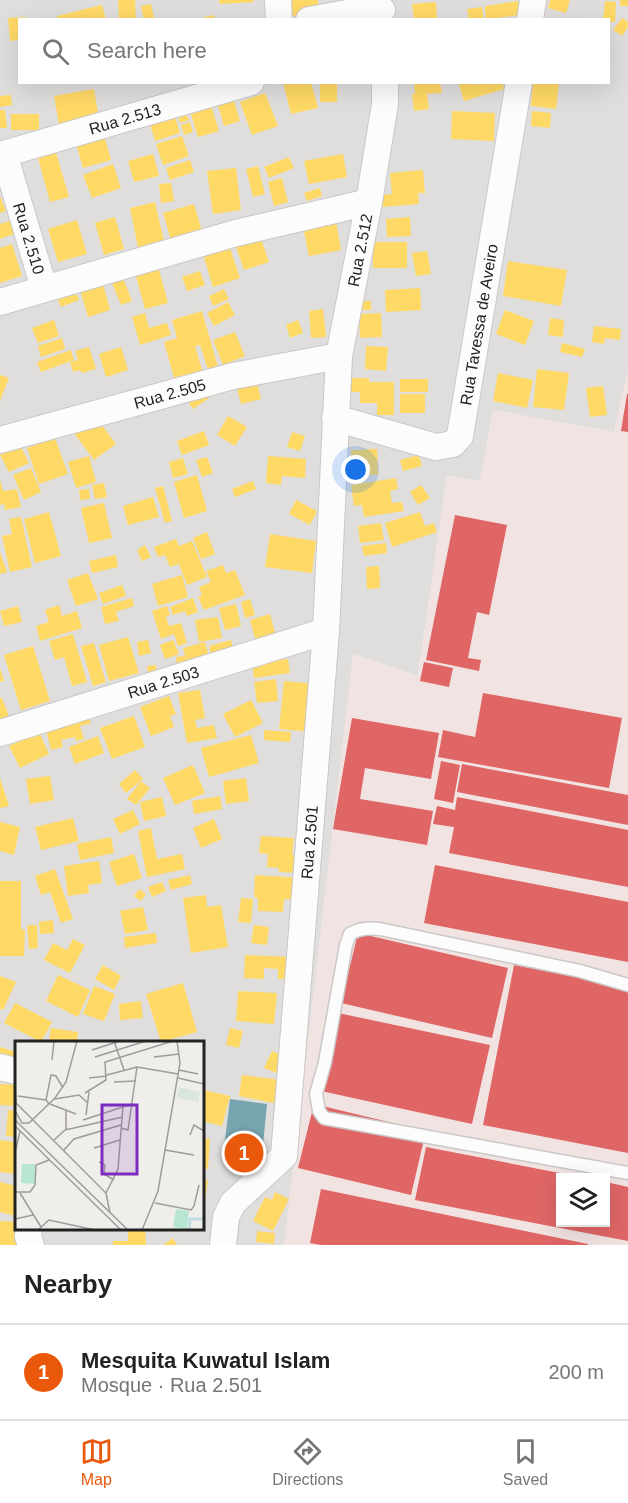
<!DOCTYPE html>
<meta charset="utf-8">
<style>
:root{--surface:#fff;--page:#f6f6f6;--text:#222;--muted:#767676;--line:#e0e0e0;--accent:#ea580c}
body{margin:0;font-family:Helvetica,sans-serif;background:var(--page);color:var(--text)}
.controls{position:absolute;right:18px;bottom:18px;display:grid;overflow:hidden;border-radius:0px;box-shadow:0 6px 24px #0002}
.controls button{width:54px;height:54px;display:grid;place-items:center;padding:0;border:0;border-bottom:2px solid var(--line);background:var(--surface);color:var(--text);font:30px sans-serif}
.you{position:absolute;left:356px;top:470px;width:21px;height:21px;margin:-15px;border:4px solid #fff;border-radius:50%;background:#1a73e8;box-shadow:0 0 0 9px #1a73e833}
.badge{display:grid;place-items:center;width:39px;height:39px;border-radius:50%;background:var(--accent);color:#fff;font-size:20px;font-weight:700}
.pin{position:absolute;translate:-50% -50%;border:3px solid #fff;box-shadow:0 2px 6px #0006}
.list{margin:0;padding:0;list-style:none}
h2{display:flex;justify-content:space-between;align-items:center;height:78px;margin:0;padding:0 24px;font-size:26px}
h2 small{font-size:20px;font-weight:400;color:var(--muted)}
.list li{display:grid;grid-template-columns:39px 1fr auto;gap:18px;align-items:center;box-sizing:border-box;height:96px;padding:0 24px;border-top:2px solid var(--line)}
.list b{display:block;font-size:22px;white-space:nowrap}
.list p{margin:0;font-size:20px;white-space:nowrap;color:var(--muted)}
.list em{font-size:20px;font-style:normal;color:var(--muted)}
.icon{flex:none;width:33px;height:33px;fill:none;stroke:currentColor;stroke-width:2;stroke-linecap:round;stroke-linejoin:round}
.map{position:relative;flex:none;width:628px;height:1245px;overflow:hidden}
.search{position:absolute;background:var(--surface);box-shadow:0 6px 24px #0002;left:18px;right:18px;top:18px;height:66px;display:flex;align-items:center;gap:15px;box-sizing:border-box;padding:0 21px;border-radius:0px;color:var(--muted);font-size:22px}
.sheet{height:174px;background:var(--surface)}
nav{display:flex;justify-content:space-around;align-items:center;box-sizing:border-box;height:84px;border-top:2px solid var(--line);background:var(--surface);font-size:16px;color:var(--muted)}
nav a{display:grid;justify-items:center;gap:3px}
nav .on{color:var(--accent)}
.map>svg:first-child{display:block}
.residential{fill:#dfdedc;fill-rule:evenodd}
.commercial{fill:#f1e3e1;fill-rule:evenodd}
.homes{fill:#ffd966}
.shops{fill:#e06666}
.public{fill:#76a5af}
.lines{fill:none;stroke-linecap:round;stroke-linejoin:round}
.lane-casing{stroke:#c9c8c7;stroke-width:15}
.street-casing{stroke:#c9c8c7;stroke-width:28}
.lane{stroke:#fdfcfc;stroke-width:12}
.street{stroke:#fdfcfc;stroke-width:26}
.labels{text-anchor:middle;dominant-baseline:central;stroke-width:6;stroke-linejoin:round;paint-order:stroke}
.street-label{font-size:16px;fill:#222;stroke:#fff}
.inset-river{fill:none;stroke:#bfdbe3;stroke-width:3}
.inset-road{fill:none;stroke:#9e9c9b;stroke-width:1.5}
.view{fill:#7b2cbf;fill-opacity:0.15;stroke:#7b2cbf;stroke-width:3}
.inset-edge{fill:none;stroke:#222;stroke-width:3}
</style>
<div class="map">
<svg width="628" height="1245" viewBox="0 0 628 1245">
<rect width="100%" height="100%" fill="#f0eeeb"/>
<path class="residential" d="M0 0H628V370L614 432 493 410 480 481 447 476 418 676 354 654 285 1245H0ZM20 20H608V82H20ZM16 1042H202V1228H16Z"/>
<path class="commercial" d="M628 370V1245H284L353 654 418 676 447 476 480 481 493 410 614 432ZM560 1178H606V1222H560Z"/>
<path class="homes" d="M118 0H135L136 20H119Z
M219 0H253L254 2 220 4Z
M290 0H318L319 12 292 16Z
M550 0H570L566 13 548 8Z
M620 0H628V6H620Z
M518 1 520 15 486 19 485 6Z
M605 1 616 2 615 22 603 20Z
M436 2 437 20H414L412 4Z
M151 4 154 18 144 20 141 6Z
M102 5 106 20H58L57 16Z
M482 7 484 20H469L467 9Z
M214 15 215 20H197V19Z
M25 17V20H20V40L10 41 8 18Z
M622 18 628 22V27L622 36 613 30Z
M283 82H311L318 108 291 114Z
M421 82H440L442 93 427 94 429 109 414 111 412 94H415L414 83Z
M458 82H475L476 85 486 82H502L504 89 464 101Z
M533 82H559L556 109 531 106Z
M320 84H337V102H320Z
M94 89 99 119 59 125 54 96Z
M265 93 278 126 252 135 240 102Z
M232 94 240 121 224 126 216 99Z
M11 95 12 105 0 107V96Z
M210 102 219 131 198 137 189 108Z
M0 110H5L7 128H0Z
M185 111 189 120 180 123 177 114Z
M452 111 495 113 494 141 451 139Z
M532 111 551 113 550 128 531 126Z
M11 114H39V130H11Z
M175 117 180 133 155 141 150 124Z
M190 122 193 132 184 135 181 125Z
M103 132 111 160 83 168 75 140Z
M182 136 189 156 163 165 156 144Z
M55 149 69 197 50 202 37 154Z
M153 154 159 176 134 182 128 161Z
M343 154 347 177 309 184 304 161Z
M289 157 294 168 269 178 264 167Z
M190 160 194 172 170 180 166 168Z
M113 164 121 188 92 198 83 175Z
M258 166 265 194 253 197 246 169Z
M236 168 241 210 213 214 207 171Z
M423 170 425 193H418L419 204 383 207 382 195 392 194 390 173Z
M282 178 288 202 274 206 268 182Z
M171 183 174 201 161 203 159 184Z
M320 188 322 196 307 201 304 193Z
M0 196 6 211 0 213Z
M155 202 164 241 138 247 130 208Z
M194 204 202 231 171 240 163 213Z
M115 217 124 249 104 255 95 223Z
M410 217 411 236 387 237 386 219Z
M12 220 17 233 0 239V224Z
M77 220 87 254 58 262 48 229Z
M336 221 341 250 309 256 303 227Z
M259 233 269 262 244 270 234 241Z
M228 242 240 278 213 287 202 251Z
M373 242H407V268H373Z
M12 244 22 276 0 283V248Z
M427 251 431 274 416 276 412 253Z
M156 259 168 303 145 309 133 265Z
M508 261 567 270 561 306 503 296Z
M200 271 205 285 187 291 182 277Z
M121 273 132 301 121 305 110 278Z
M102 280 110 310 88 317 79 286Z
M73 286 79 300 61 307 55 293Z
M420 288 421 310 386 312 385 290Z
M224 289 229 299 213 306 209 296Z
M358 301H371V310H359Z
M228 302 235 315 214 326 207 313Z
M323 309 326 337 311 338 309 311Z
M505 310 534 321 525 345 496 334Z
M202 311 218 367 208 370 200 345 195 346 203 373 175 381 164 342 177 338 172 320Z
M145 313 149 328 167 323 171 335 140 345 132 317Z
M381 313 382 337 360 338 359 314Z
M550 318 564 320 563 337 548 335Z
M54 320 59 336 38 343 32 328Z
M298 320 303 333 290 338 286 325Z
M594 326 621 329 620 340 605 338 604 344 592 342Z
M235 332 245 356 223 365 213 340Z
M62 338 65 349 41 357 38 346Z
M562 343 585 349 582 357 560 352Z
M366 346 388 347 386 371 365 369Z
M89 347 96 369 82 373 80 370 73 372 70 362 78 360 75 351Z
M121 347 128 370 106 377 99 354Z
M71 350 74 360 41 372 37 362Z
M537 369 569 373 564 410 533 407Z
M498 373 533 380 527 408 493 401Z
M0 375 9 378 0 401Z
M255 376 261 399 241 404 235 380Z
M350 378H369V382H394V415H377V403H360V392H350Z
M400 379H428V392H400Z
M603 386 607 415 590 417 586 388Z
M202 387 209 398 193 409 186 399Z
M400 394H425V413H400Z
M95 416 116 444 94 460 73 432Z
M228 416 247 427 235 446 217 435Z
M204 431 209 445 182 455 177 441Z
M292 432 305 436 300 451 287 447Z
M55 438 68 474 39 484 27 448Z
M20 445 29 463 9 472 0 455Z
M377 449 378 475H352L351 450Z
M419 455 422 466 403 471 400 460Z
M89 456 96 482 76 488 68 462Z
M268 456 306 459 305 478 282 476 281 485 266 483Z
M207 457 213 473 202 477 196 460Z
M183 458 188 474 173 478 169 462Z
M31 468 41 492 24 500 13 475Z
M197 475 207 511 184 518 174 482Z
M396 478 398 489 390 491 392 503 402 502 404 511 364 517 362 505 354 506 351 485Z
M0 480 3 491 17 489 21 507 5 510 4 504 0 505Z
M253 481 256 489 235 497 232 489Z
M104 483 107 497 95 499 92 485Z
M421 485 430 498 418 505 410 492Z
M163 486 172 521 165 523 155 488Z
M89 489 90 499 80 500 79 490Z
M153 497 159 517 128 525 123 506Z
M296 500 317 511 310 525 289 514Z
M104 503 112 538 89 543 81 508Z
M49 512 61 556 35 563 24 519Z
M420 512 425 526 434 523 437 532 392 547 385 523Z
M21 517 32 567 10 572 2 536 12 534 9 519Z
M381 523 384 540 360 543 358 526Z
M207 532 215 554 201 559 193 538Z
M270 534 316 541 312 573 265 567Z
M176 539 179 546 192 541 207 577 187 585 179 564 170 567 165 555 158 557 154 547Z
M386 543 387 553 364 556 362 546Z
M145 545 151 557 142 561 137 550Z
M0 552 7 572 0 574Z
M116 555 118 567 92 573 89 561Z
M223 565 226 573 235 570 245 595 204 610 198 597 202 595 199 587 211 582 206 571Z
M379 566 380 588 367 589 366 567Z
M88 573 98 599 76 606 67 580Z
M182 575 188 597 158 606 152 584Z
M122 585 126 596 103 604 99 593Z
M132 598 134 606 116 612 119 621 105 624 101 607Z
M193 598 198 612 187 616 185 611 173 615 170 607Z
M250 599 255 615 245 618 241 602Z
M236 604 241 626 225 630 219 608Z
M59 605 62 616 77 611 82 628 40 641 36 626 49 622 45 610Z
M18 606 22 622 4 626 0 611Z
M167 606 170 615 166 617 169 626 181 623 187 643 178 646 174 634 161 639 152 611Z
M270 614 276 636 256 642 250 620Z
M218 617 222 638 199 642 195 620Z
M73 634 87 682 72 686 64 657 55 660 49 641Z
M128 637 139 673 109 681 99 645Z
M148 640 151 653 139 656 137 642Z
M173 640 179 654 165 659 160 645Z
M231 640 234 652 212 659 209 646Z
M205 642 209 657 187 663 183 648Z
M94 643 106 682 93 686 81 646Z
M33 646 50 701 21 710 4 655Z
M185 656 187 668 178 670 176 657Z
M288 659 290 673 254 678 252 663Z
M156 665 158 676 149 677 147 666Z
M0 668 4 681 0 682Z
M276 679 278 701 257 703 254 682Z
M284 681 316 684 311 732 279 729Z
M200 690 205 718 195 720 197 728 214 725 217 738 187 743 178 693Z
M169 696 176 714 170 716 174 727 151 736 140 707Z
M0 698H2L10 719 0 722Z
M251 700 263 723 235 737 223 714Z
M88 714 91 723 80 726 84 739 76 741 75 737 61 740 63 747 51 750 45 726Z
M134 716 145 747 112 759 100 728Z
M264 730 291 732 290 742 264 740Z
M39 732 49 754 20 768 9 746Z
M251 735 259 763 209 777 201 748Z
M98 736 104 753 75 764 69 747Z
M193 765 205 793 175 805 163 778Z
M135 770 143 779 126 793 119 784Z
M50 776 54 800 30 804 26 779Z
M0 778 9 806 0 808Z
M246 778 249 801 226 804 223 781Z
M141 781 150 788 136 805 127 799Z
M220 796 222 809 194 814 192 801Z
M162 797 166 816 144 821 140 802Z
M133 810 140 824 120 834 113 819Z
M73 818 79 841 41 850 35 827Z
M214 819 222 839 201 848 193 828Z
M0 822 20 827 14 855 0 851Z
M151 828 157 859 182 854 185 869 147 877 138 831Z
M261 836 294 838 292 855H299L298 873 279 872V868L267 867 268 854 259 853Z
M111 837 114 853 80 860 77 844Z
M134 854 142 878 117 886 109 862Z
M99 861 102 883 88 885 89 893 68 896 64 866Z
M55 869 73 919 61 923 50 892 41 895 35 876Z
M190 875 192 884 171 890 168 880Z
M255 875 301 878 299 900 284 899 283 912 258 911V898L254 897Z
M0 881H21V929L25 930 24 956H0Z
M162 882 166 891 152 897 148 887Z
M139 889 146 894 141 901 134 896Z
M206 895 207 907 221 905 228 947 191 953 183 898Z
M241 898 253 899 251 923 238 922Z
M143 907 148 930 125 934 120 911Z
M53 920 54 933 40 934 39 922Z
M27 925H37L38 948 29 949Z
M254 925 269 927 267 945 251 943Z
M156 933 157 943 125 948 124 937Z
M73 939 85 945 70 973 44 960 53 943 67 950Z
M245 955 293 957 291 979H278V969L264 968V979L244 978Z
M103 965 121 976 114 990 95 979Z
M58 975 90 990 78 1017 46 1001Z
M0 976 16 982 3 1010 0 1009Z
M183 983 197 1032 161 1042 146 994Z
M94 986 115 994 104 1021 83 1014Z
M238 991 277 993 274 1024 236 1021Z
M141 1001 143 1018 120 1020 119 1004Z
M15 1003 52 1022 41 1042 4 1023Z
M51 1028 78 1032 77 1042H49Z
M230 1028 243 1031 239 1048 226 1045Z
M0 1047 16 1052V1066L0 1061Z
M272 1051 284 1056 277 1073 264 1068Z
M242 1075 281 1080 279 1094H276L274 1103 239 1096Z
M0 1084 16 1085V1106L0 1105Z
M204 1090 230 1096 222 1126 202 1121Z
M8 1110 16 1111V1137L6 1136Z
M202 1138 210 1139 208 1169H202Z
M0 1140 16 1142V1174L0 1172Z
M202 1179 208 1180 204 1207H202Z
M0 1182 16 1186V1216L0 1212Z
M275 1192 289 1199 273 1231 253 1221 265 1197 272 1200Z
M0 1221 16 1222 18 1245H0Z
M128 1228H145L146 1245H113V1241H128Z
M257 1231 275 1233 274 1244 256 1242Z
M173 1238 177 1245H163Z"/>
<path class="shops" d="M627 394H628V432L621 431Z
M455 515 507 525 489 615 477 612 468 658 481 660 479 671 426 660Z
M424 662 453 668 449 687 420 681Z
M483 693 622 718 609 788 438 757 443 730 475 737Z
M352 718 439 733 431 779 365 768 360 799 433 811 427 845 333 829Z
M441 761 460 765 453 803 434 799Z
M462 764 628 795V825L457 792Z
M457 797 628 830V887L449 853 454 827 433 824 437 806 455 810Z
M435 865 628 902V962L424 923Z
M358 933 508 968 492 1038 341 1003Z
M514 965 628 987V1153L483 1125Z
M338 1013 490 1045 472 1124 321 1091Z
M314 1104 426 1131 411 1195 298 1168Z
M426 1147 575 1176 560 1178V1222H606V1182L628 1187V1241L415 1200Z
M321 1189 588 1244V1245H321L310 1243Z"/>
<path class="public" d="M230 1099 267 1104 261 1165 230 1163 223 1156Z"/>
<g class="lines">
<defs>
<path id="lane" d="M628 985 580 971 380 929C368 928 360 928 350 934L346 945 325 1062 316 1094 319 1111 324 1118 628 1173"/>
<g id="street">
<path d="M278 0 279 20"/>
<path d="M309 20 375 8 382 10"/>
<path d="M530 20 533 0"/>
<path id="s1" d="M4 154 44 288"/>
<path id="s2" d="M0 155 251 82"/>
<path d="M0 302 236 233 369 202"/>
<path id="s3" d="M335 418 436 447 453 444 460 436 519 82"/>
<path id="s4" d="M0 440 233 376 339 356"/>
<path id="s5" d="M0 733 326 631"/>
<path d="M0 1067 16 1071"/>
<path d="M29 1228 28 1236 31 1245"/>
<path id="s6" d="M223 1245 226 1217 233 1203 284 1156 326 631 339 356 369 202 385 104V82"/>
</g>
</defs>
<use href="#lane" class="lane-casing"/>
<use href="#street" class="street-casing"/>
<use href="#lane" class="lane"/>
<use href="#street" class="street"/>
</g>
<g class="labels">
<g class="street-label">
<text stroke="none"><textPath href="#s2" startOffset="130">Rua 2.513</textPath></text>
<text stroke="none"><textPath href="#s1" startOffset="88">Rua 2.510</textPath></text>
<text stroke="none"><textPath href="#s6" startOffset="1023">Rua 2.512</textPath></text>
<text stroke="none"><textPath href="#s3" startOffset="246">Rua Tavessa de Aveiro</textPath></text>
<text stroke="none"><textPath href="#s4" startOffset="176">Rua 2.505</textPath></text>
<text stroke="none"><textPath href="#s5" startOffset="171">Rua 2.503</textPath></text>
<text stroke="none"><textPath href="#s6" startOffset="428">Rua 2.501</textPath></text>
</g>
</g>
<g transform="translate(15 1041)">
<rect width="189" height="189" fill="#f0eeeb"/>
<path d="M164 46 185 51 183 61 162 57Z" fill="#d9e6de"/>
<path d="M7 123H20V143L6 142ZM161 168 174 170 172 188 158 186Z" fill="#b7e6d2"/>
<path class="inset-river" d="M174 189 175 178H188"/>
<path class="inset-road" d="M99 0 109 29M77 9 105 0M80 16 131 0M139 16 164 13M37 19 39 0M164 29 183 33M92 34 122 26 163 33M74 37 92 35M163 37 189 43M0 39 1 62M99 41 121 40M70 52 91 39 90 21 158 0M3 55 31 59M40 58 64 54 73 62M1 62 91 152 95 172M34 63 31 59 36 34 41 35 48 47M35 63 61 73M1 71 7 82H14L40 57 51 41 62 0M71 74 74 51M0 79 113 189M68 79 117 63M0 85 106 189M106 87 113 89 122 26M51 89V69M175 94 179 84 189 90M38 100 50 89 108 76M79 107 105 99M150 109 179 114M48 110 59 98 106 84M0 112 5 90M84 121 90 124 89 133 99 139M0 151H15L20 144 21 124 34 119M5 152 26 186M91 152 103 128 108 65M140 162 176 169 179 165M179 165 184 144M0 178 18 174M23 189 34 179 80 189M127 189 143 150 165 22 162 0"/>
<path class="view" d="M87 64H122V133H87Z"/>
<rect width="189" height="189" class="inset-edge"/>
</g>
</svg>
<div class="controls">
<button><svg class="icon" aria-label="layers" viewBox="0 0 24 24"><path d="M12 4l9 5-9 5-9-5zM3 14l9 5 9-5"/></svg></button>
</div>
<div class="you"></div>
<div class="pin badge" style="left:244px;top:1153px">1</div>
<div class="search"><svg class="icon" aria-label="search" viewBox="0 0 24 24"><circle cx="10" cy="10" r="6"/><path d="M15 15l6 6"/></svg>Search here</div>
</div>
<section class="sheet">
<h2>Nearby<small></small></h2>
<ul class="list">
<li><span class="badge">1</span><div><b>Mesquita Kuwatul Islam</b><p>Mosque · Rua 2.501</p></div><em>200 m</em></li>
</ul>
</section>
<nav>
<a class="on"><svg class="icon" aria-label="map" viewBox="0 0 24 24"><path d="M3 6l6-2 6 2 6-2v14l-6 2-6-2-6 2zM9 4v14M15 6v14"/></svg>Map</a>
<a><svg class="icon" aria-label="directions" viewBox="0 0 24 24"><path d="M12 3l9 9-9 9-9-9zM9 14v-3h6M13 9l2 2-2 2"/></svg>Directions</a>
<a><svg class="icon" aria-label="saved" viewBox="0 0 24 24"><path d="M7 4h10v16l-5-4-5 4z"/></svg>Saved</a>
</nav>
